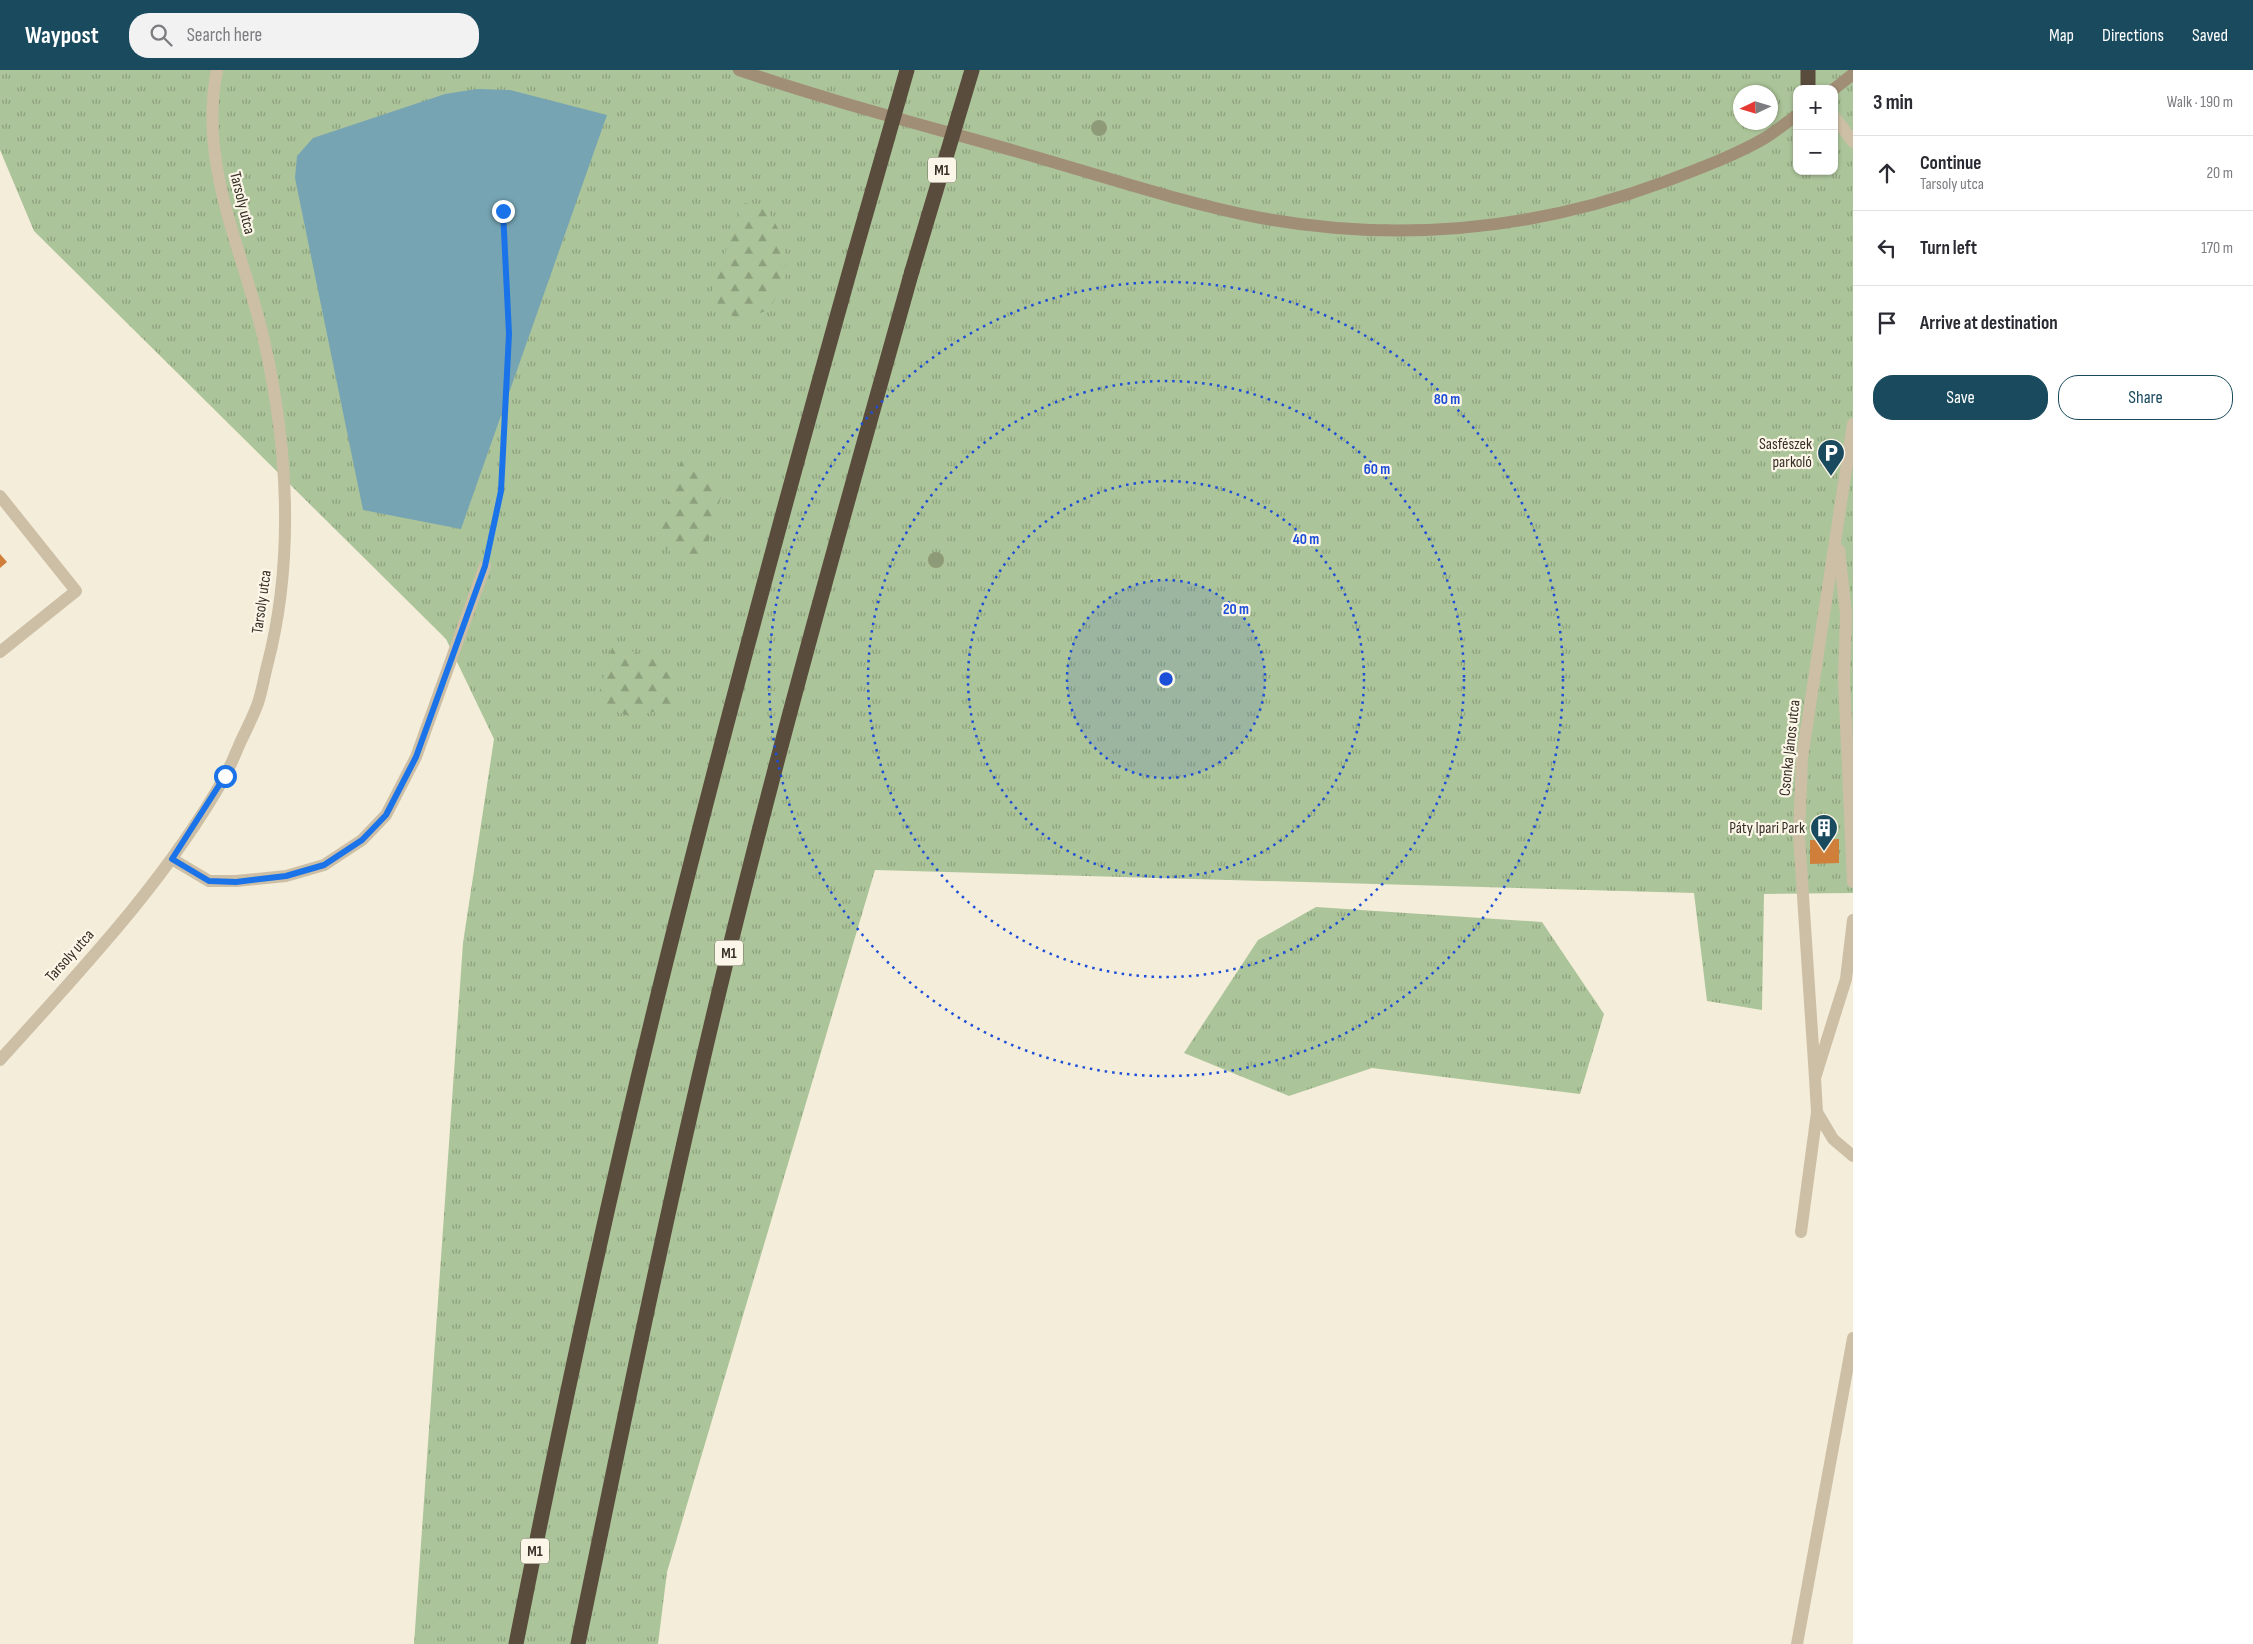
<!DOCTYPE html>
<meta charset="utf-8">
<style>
:root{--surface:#fff;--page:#f2f2f3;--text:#2b2b33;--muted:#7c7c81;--line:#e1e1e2;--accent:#194a5d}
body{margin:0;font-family:"Sofia Sans Condensed",sans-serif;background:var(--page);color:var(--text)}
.controls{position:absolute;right:15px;top:15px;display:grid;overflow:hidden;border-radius:10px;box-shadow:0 1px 4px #0004}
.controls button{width:45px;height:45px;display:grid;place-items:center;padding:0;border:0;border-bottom:1px solid var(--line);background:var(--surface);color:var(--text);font:25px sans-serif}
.compass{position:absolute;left:1733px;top:15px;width:45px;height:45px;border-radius:50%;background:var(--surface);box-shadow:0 1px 4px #0004;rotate:266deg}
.stop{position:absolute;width:15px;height:15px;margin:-11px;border:4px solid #1a73e8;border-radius:50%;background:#fff}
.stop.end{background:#1a73e8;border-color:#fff;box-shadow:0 1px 5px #0008}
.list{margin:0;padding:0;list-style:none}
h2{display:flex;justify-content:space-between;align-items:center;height:65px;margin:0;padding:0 20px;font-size:21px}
h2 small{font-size:16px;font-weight:400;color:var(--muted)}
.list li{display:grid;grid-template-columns:32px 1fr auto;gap:15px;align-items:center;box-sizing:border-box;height:75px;padding:0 20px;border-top:1px solid var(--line)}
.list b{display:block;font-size:19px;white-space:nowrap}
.list p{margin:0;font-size:16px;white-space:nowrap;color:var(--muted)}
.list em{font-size:16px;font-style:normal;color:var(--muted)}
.actions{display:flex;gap:10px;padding:15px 20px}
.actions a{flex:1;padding:11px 0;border:1px solid var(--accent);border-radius:20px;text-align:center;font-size:18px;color:var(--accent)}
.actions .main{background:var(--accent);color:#fff}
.icon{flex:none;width:28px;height:28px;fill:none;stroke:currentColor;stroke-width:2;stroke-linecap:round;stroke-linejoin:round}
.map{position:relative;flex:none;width:1853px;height:1574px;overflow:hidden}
header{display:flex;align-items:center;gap:30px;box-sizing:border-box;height:70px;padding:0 25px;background:var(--accent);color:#fff}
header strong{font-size:24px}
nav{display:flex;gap:28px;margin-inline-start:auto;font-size:18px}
.search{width:350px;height:45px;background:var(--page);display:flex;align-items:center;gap:12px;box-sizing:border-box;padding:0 18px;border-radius:20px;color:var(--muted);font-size:19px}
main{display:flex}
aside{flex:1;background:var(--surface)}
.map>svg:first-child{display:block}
.grass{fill:url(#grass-tufts);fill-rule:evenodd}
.forest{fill:url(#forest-firs)}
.water{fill:#76a4b3}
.building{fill:#d07f3b}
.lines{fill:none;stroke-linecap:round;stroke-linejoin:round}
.path{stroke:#b9aa8f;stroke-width:3;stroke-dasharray:2.5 2.5;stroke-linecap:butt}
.service{stroke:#cdbfa5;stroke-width:12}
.minor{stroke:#cdbfa5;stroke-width:12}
.secondary{stroke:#a18e76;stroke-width:12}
.motorway{stroke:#5a4c3d;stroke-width:15}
.motorway-bridge{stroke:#5a4c3d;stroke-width:15}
.tree{fill:#8f9b78}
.route{stroke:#1a73e8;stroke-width:6}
.ring{fill:none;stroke:#1d4ed8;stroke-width:2.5;stroke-dasharray:2.5 5}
.labels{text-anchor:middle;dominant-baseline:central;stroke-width:4.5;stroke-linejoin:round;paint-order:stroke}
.shield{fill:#fbf6e7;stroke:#726b61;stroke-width:1}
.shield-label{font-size:15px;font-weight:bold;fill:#383027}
.street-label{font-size:16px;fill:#383027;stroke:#fbf6e7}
.poi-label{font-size:16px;fill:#383027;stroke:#fbf6e7;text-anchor:end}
.centre{fill:#1d4ed8;stroke:#fbf6e7;stroke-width:2.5}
.ring-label{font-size:15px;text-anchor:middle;font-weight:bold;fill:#1d4ed8;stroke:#fbf6e7;stroke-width:4.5;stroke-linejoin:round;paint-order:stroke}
</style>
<header>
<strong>Waypost</strong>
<div class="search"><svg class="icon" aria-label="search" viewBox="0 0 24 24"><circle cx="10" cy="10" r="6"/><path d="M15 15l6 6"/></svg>Search here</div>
<nav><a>Map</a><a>Directions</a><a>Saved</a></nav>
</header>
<main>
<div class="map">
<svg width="1853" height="1574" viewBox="0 0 1853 1574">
<defs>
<pattern id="grass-tufts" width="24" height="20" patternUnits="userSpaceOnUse" patternTransform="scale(1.25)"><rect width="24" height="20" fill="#acc499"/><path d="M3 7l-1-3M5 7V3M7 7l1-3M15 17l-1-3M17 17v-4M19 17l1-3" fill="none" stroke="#8da07d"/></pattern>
<pattern id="forest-firs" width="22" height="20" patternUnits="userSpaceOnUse" patternTransform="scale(1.25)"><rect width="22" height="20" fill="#acc499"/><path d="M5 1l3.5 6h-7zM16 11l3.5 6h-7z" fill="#8da07d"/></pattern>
</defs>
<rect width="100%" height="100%" fill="#f4edda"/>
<path class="grass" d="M0 0H1853V823L1764 824 1762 940 1707 931 1694 823 875 800 667 1502 658 1574H414L463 873 494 669 446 569 34 161 0 80ZM1797 19H1834V101H1797ZM1740 22H1770V52H1740Z
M1316 837 1542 852 1604 944 1580 1024 1372 998 1289 1026 1184 983 1258 870Z"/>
<path class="forest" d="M742 132 767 139 783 167 787 203 770 239C736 253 737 253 711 227Z
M681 391 710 405 722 423 705 483 676 486 656 470Z
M613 574 682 600 670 639 629 646 596 634Z"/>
<path class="water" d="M477 19 510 20 607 45 461 459 363 440 295 108 297 86 313 68 445 24Z"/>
<path class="building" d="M0 484 7 492 0 498Z
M1839 769V793L1810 794V770Z"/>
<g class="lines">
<path class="path" d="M490 473 501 421 509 264 503 141"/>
<path class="service" d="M1834 46 1853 72
M0 426 76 521 0 582
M1839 480 1846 544 1844 609 1853 812
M172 789 209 811H236L286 806 324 795 362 770 386 745 416 687 485 496
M1815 1008 1799 765 1802 688 1853 354
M1817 1042 1833 1069 1853 1086
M1801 1162 1817 1042 1815 1008 1846 909 1853 850
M1797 1574 1853 1268"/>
<path class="minor" d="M0 990C80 901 165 812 224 708 230 697 235 685 240 673 246 660 253 647 258 633 262 621 264 608 267 596 295 490 288 373 263 266 242 178 198 93 217 0"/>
<path class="secondary" d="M739 0C830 31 923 55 1015 81 1096 104 1178 132 1261 148 1400 173 1532 161 1664 112 1698 99 1734 86 1765 68 1776 61 1786 53 1797 45
M1834 19 1853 4"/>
<path class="motorway" d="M1808 0V19
M516 1574C561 1346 610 1118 666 892 725 654 789 418 855 182
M578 1574C624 1349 670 1124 724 901 781 666 847 433 912 201"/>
<path class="motorway-bridge" d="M855 182 907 0
M912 201 972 0"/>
</g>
<g class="tree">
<circle cx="1099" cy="58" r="8"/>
<circle cx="936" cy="490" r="8"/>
</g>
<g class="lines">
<path class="route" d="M225 706 172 789 209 811 236 812 286 806 324 795 362 770 386 745 416 687 485 496 501 421 509 264 503 141"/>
</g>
<circle cx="1166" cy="609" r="99" fill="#1d4ed8" fill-opacity=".12"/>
<g class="ring">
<circle cx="1166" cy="609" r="99"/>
<circle cx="1166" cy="609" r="198"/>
<circle cx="1166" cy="609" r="298"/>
<circle cx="1166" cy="609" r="397"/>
</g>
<defs>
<symbol id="parking-pin" viewBox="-11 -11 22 30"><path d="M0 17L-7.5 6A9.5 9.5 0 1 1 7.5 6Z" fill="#194a5d" stroke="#fbf6e7"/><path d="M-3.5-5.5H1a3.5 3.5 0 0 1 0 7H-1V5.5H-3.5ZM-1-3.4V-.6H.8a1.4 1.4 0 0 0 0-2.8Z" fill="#fff"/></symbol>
<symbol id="building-pin" viewBox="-11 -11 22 30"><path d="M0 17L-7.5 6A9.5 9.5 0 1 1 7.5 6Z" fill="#194a5d" stroke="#fbf6e7"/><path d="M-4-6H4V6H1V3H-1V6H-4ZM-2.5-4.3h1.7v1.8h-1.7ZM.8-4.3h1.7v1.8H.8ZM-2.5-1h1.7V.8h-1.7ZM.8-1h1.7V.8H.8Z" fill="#fff"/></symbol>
</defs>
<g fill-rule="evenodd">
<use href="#parking-pin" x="1815" y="367" width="32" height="43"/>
<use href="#building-pin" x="1808" y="742" width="32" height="43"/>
</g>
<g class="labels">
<g class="shield">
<rect x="928" y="87.5" width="28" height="25" rx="4"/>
<rect x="715" y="870.5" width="28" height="25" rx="4"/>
<rect x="521" y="1468.5" width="28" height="25" rx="4"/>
</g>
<g class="shield-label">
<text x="942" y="100">M1</text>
<text x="729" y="883">M1</text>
<text x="535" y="1481">M1</text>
</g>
<g class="street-label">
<text transform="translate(242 133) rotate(76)">Tarsoly utca</text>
<text transform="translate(262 532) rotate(-82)">Tarsoly utca</text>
<text transform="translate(1790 678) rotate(-84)">Csonka János utca</text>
<text transform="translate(70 886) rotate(-48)">Tarsoly utca</text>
</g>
<g class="poi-label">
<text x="1812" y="374">Sasfészek<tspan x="1812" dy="18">parkoló</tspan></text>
<text x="1805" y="758">Páty Ipari Park</text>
</g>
</g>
<circle cx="1166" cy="609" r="8" class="centre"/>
<g class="ring-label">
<text x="1447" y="334">80 m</text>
<text x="1377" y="404">60 m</text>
<text x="1306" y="474">40 m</text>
<text x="1236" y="544">20 m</text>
</g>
</svg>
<div class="controls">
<button>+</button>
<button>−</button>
</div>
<svg class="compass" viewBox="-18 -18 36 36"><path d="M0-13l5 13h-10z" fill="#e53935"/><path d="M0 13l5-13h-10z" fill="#7c7c81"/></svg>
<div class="stop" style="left:225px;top:706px"></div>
<div class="stop end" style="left:503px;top:141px"></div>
</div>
<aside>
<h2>3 min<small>Walk · 190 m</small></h2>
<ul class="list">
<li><svg class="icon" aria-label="ahead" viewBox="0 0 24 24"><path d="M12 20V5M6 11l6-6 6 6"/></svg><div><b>Continue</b><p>Tarsoly utca</p></div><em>20 m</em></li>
<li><svg class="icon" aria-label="left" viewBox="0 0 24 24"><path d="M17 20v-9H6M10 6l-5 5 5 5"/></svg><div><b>Turn left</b></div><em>170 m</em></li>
<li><svg class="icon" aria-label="arrive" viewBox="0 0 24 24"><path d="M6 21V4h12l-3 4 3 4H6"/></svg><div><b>Arrive at destination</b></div></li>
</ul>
<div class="actions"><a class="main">Save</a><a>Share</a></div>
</aside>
</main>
